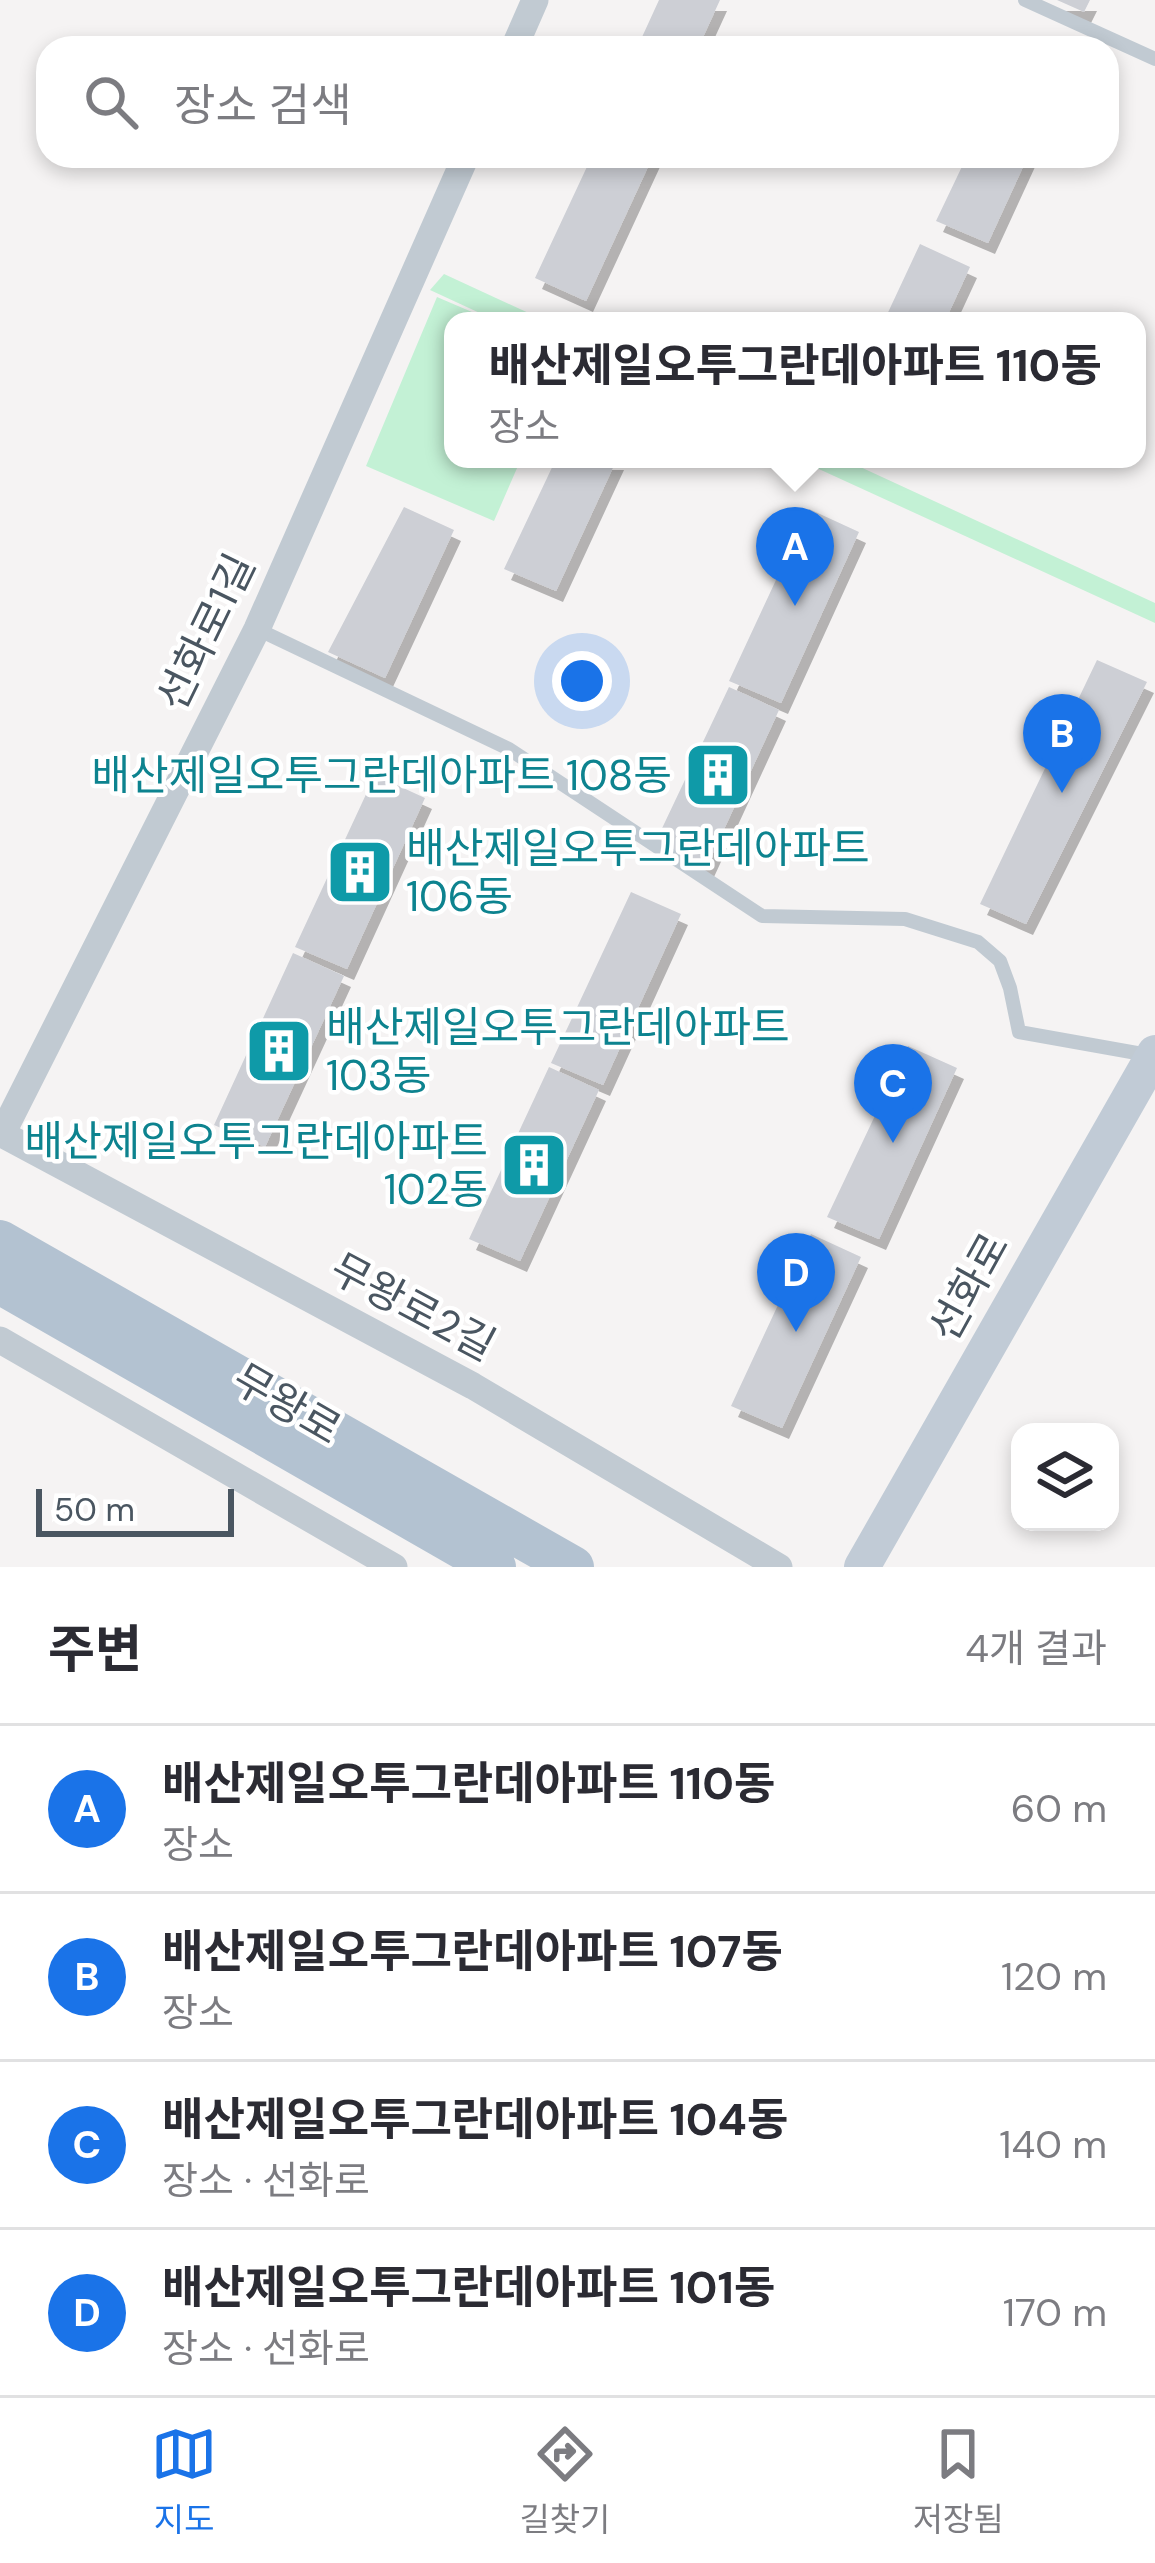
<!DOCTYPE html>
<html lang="ko">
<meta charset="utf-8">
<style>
:root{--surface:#fff;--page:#f7f7f7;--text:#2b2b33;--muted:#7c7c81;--line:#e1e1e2;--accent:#1a73e8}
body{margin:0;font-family:"DM Sans","Noto Sans KR",sans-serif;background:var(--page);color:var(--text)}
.controls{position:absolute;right:36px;bottom:36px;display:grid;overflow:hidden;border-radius:24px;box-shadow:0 6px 18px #0003}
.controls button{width:108px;height:108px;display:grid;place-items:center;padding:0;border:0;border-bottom:3px solid var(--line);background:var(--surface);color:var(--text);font:60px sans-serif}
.scale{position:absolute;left:36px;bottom:30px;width:198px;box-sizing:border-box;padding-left:12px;border:6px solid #4a5661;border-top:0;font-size:33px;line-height:42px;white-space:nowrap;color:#4a5661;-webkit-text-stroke:9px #fff;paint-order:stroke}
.you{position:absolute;left:582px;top:681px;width:42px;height:42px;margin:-30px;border:9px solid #fff;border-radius:50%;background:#1a73e8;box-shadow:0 0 0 18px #1a73e833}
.badge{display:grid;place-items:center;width:78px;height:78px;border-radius:50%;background:var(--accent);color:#fff;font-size:39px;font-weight:700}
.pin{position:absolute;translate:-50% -99px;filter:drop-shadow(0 3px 6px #0008)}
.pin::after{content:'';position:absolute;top:63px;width:42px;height:36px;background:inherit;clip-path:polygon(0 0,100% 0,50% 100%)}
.popup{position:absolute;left:444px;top:312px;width:702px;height:156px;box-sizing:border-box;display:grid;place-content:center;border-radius:24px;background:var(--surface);filter:drop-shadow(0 3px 9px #0005);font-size:39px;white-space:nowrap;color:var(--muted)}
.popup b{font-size:45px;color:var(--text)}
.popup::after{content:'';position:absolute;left:50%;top:100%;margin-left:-24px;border:24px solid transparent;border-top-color:var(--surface)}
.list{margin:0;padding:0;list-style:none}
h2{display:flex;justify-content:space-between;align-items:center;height:156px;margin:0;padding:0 48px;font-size:51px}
h2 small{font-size:39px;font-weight:400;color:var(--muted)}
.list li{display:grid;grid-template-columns:78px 1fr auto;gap:36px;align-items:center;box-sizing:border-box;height:168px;padding:0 48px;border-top:3px solid var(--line)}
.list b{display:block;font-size:45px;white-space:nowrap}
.list p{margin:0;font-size:39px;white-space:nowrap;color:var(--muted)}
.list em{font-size:39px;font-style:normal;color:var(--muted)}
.icon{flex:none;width:66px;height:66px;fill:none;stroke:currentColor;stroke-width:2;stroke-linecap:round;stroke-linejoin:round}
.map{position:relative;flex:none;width:1155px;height:1567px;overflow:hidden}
.search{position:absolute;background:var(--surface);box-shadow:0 6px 18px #0003;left:36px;right:36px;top:36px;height:132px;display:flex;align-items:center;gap:30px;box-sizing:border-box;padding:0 42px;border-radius:36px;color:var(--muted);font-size:45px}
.sheet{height:828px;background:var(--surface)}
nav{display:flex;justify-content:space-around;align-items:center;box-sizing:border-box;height:168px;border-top:3px solid var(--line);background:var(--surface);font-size:33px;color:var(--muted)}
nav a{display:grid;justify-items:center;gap:6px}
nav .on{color:var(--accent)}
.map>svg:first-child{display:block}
.green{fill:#c3f1d5}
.building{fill:#cdcfd5;filter:url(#shadow)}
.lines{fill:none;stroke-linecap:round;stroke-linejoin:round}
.lane{stroke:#c1cad2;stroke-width:14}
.street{stroke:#c1cad2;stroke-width:27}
.secondary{stroke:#c1cbd6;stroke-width:36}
.primary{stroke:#b3c2d1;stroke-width:42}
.labels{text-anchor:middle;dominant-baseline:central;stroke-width:9;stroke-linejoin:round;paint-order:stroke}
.street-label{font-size:42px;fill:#4a5661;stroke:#fff}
.culture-label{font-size:42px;fill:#0d838f;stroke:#fff;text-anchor:end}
</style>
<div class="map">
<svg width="1155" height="1567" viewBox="0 0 1155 1567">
<defs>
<filter id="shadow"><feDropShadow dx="7" dy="11" stdDeviation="0" flood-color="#0004"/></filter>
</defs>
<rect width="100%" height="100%" fill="#f5f3f3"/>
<path class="green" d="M444 274 546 321H497L430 290Z
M437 297 493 321H453V459H521L494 521 366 466Z
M797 459H843L1155 603V623Z"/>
<path class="building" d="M659 0H720L698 48H637Z
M1057 0H1090L1084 12Z
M592 156H653L586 301 535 278Z
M967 156H1028L988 243 936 221Z
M920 244 970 267 945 321H884Z
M556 459H617L556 591 504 569Z
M404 507 454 530 385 678 328 652Z
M809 509 859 532 781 703 729 681Z
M1097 660 1147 682 1026 924 980 904Z
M729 687 779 710 707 866 656 841Z
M375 775 425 798 347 969 295 947Z
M631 892 681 914 603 1085 551 1063Z
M293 953 344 976 265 1147 214 1125Z
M908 1046 957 1068 879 1239 827 1217Z
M549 1067 599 1090 520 1261 469 1239Z
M811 1234 861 1257 782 1428 731 1406Z"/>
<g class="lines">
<path class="lane" d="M1025 0 1155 59
M257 629 509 749 762 916 905 919 978 942 1000 961 1010 988 1019 1032 1148 1055"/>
<path class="street" d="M514 48 535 0
M0 1133 473 1386 779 1567
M2 1134 257 629 466 156
M0 1340 394 1567"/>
<path class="secondary" d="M862 1567 1155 1053"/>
<path class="primary" d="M0 1241 573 1567
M0 1283 495 1567"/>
</g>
<defs>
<symbol id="building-square" viewBox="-11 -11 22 22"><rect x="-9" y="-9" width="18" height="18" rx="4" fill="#0f9aa8" stroke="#fff"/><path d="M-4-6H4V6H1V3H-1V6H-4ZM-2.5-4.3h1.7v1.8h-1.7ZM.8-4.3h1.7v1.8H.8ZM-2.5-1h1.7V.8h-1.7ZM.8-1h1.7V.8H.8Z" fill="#fff"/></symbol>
</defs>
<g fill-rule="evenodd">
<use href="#building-square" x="680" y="737" width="76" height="76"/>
<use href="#building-square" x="322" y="834" width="76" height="76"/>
<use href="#building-square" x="241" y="1013" width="76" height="76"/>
<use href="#building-square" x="496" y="1127" width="76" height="76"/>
</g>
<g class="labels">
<g class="street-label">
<text transform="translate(206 632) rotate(-64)">선화로1길</text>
<text transform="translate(969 1287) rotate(-61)">선화로</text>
<text transform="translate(413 1307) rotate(28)">무왕로2길</text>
<text transform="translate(287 1404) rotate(30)">무왕로</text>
</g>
<g class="culture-label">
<text x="672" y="775">배산제일오투그란데아파트 108동</text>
<text x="406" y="848" text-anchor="start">배산제일오투그란데아파트<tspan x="406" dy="48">106동</tspan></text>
<text x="326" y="1027" text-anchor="start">배산제일오투그란데아파트<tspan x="326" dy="48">103동</tspan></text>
<text x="488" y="1141">배산제일오투그란데아파트<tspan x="488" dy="48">102동</tspan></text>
</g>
</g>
</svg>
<div class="controls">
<button><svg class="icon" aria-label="layers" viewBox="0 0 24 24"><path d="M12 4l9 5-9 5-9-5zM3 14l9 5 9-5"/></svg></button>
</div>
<div class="scale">50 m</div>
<div class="you"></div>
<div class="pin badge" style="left:795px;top:606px">A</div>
<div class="popup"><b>배산제일오투그란데아파트 110동</b>장소</div>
<div class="pin badge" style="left:1062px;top:793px">B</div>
<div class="pin badge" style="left:893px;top:1143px">C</div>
<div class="pin badge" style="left:796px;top:1332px">D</div>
<div class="search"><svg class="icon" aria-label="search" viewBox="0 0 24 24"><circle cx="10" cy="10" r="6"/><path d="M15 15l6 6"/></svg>장소 검색</div>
</div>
<section class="sheet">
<h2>주변<small>4개 결과</small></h2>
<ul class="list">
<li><span class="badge">A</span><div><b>배산제일오투그란데아파트 110동</b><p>장소</p></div><em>60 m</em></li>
<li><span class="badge">B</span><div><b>배산제일오투그란데아파트 107동</b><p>장소</p></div><em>120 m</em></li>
<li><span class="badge">C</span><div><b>배산제일오투그란데아파트 104동</b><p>장소 · 선화로</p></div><em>140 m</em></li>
<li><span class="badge">D</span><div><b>배산제일오투그란데아파트 101동</b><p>장소 · 선화로</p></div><em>170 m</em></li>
</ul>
</section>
<nav>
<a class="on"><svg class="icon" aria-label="map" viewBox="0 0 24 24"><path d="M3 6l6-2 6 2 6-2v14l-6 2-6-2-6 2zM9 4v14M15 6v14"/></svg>지도</a>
<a><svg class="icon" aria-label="directions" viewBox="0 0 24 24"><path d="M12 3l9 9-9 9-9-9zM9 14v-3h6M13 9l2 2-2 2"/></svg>길찾기</a>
<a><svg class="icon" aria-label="saved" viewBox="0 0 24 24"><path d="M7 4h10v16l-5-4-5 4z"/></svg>저장됨</a>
</nav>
